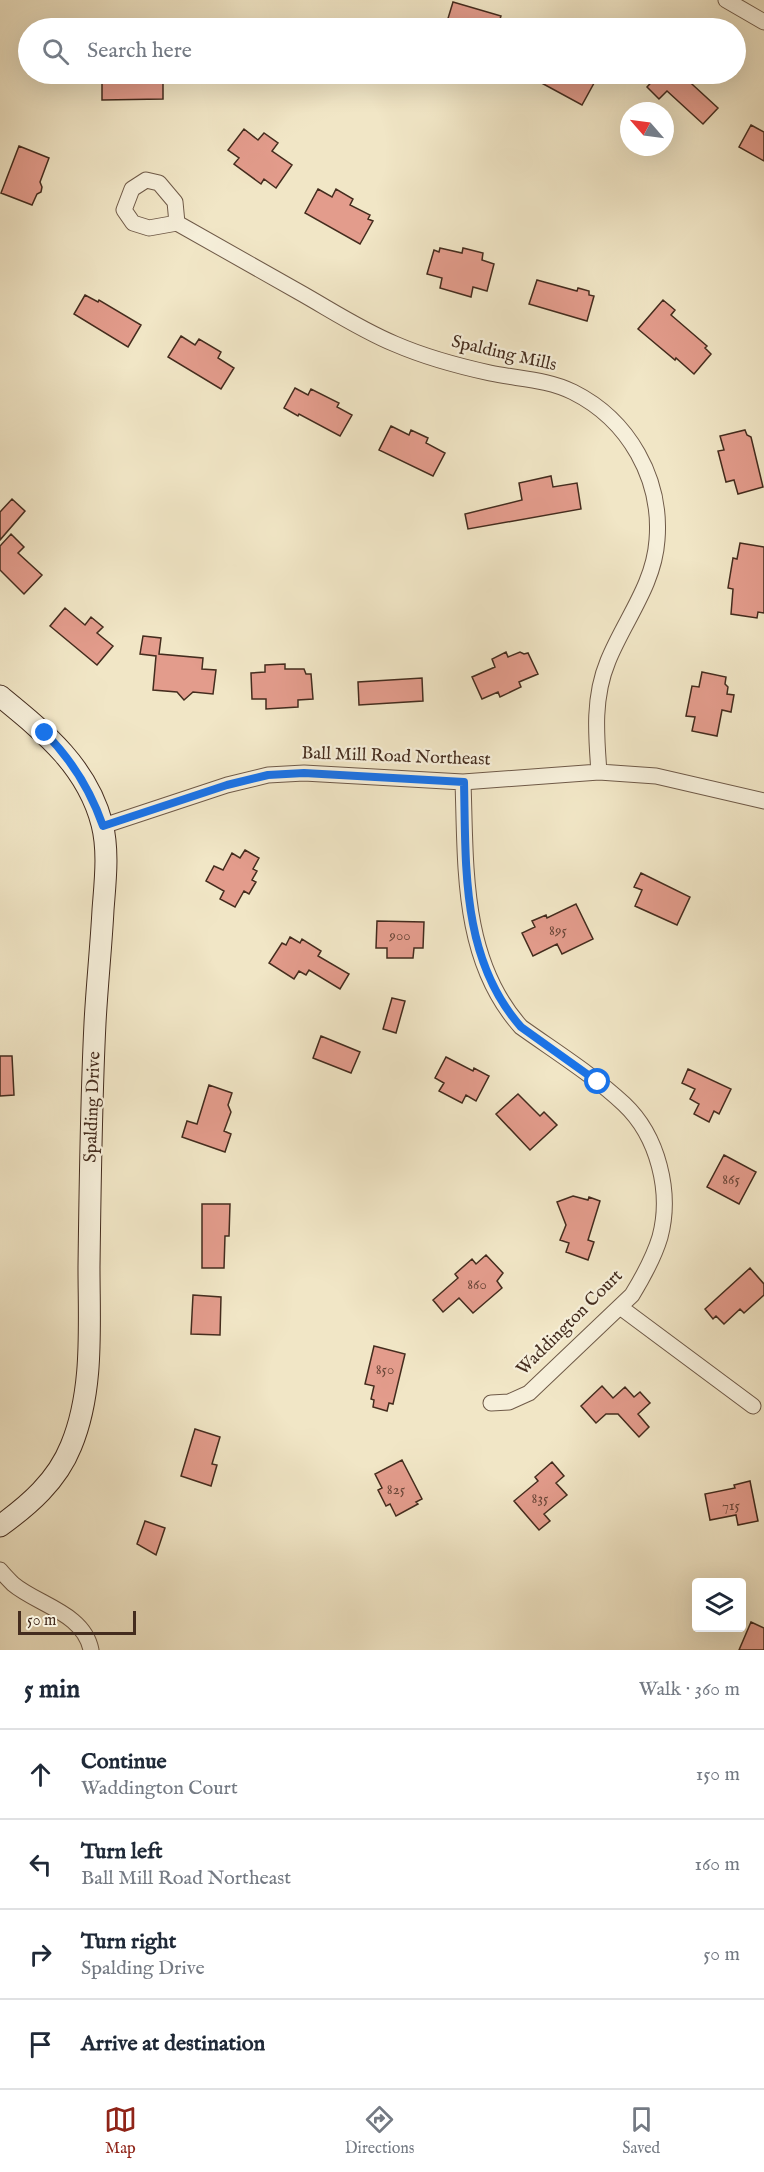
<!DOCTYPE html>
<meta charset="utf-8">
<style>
:root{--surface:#fff;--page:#f6f6f7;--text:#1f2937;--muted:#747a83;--line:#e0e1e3;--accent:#8f2418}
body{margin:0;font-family:"IM FELL English",serif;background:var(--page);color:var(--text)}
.controls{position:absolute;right:18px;bottom:18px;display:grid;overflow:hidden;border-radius:6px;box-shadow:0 6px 24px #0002}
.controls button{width:54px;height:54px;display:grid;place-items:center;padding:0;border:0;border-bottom:2px solid var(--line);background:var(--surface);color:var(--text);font:30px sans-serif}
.compass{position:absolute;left:620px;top:102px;width:54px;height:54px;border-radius:50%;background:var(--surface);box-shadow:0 6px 24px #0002;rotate:298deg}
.scale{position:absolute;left:18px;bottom:15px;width:118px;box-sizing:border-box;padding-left:6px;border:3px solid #442c1e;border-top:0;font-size:16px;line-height:21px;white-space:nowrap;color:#442c1e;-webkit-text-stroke:4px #f6efda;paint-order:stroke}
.stop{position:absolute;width:18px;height:18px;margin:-14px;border:4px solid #1a73e8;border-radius:50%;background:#fff}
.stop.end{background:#1a73e8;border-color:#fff;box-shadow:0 2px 6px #0008}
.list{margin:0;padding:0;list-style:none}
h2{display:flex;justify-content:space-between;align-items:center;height:78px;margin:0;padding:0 24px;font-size:26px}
h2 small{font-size:20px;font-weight:400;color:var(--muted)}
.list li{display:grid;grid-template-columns:39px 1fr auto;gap:18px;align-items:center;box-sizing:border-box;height:90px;padding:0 24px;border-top:2px solid var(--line)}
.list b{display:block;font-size:22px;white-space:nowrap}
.list p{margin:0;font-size:20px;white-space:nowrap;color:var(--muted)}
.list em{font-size:20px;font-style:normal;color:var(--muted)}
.icon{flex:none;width:33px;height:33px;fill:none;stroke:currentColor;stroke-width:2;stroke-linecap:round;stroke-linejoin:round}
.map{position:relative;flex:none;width:764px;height:1650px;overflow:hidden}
.search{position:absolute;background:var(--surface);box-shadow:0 6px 24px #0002;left:18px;right:18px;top:18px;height:66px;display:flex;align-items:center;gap:15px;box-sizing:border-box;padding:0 21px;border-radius:33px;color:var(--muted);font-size:22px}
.sheet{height:438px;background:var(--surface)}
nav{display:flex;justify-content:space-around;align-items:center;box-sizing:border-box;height:84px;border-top:2px solid var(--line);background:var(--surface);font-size:16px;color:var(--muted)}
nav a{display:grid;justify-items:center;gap:3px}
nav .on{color:var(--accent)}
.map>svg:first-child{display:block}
.building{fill:#e39c8c;stroke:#442c1e;stroke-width:1.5}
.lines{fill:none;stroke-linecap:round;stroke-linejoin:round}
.street-casing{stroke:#6f5a48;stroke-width:17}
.secondary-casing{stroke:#442c1e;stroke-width:23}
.street{stroke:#f6efda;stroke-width:15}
.secondary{stroke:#f6efda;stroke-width:21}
.route{stroke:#1a73e8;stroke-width:8}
.labels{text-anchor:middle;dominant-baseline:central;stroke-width:4.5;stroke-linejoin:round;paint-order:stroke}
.number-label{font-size:15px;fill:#6c483a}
.street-label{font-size:18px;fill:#442c1e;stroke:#f6efda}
</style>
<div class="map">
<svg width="764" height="1650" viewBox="0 0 764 1650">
<rect width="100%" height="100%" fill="#f1e6c6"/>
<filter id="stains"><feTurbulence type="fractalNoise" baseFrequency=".00333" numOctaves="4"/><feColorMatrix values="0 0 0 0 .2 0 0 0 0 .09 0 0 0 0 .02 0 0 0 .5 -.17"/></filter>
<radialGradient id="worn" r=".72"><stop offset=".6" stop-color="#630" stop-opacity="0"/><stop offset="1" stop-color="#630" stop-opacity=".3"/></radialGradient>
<path class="building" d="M453 2 501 16 497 28H456L446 25Z
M102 74 163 75V99L102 100Z
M525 74H599L582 105Z
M659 74H681L718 108 703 124 667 91 659 99 647 87Z
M751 125 764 132V161L739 147Z
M244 129 258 140 264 133 278 143 272 151 292 165 276 188 264 179 261 184 234 164 239 158 228 150Z
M19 146 49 158 40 182 42 187 41 192 37 194 32 205 1 193Z
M318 189 332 197 336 189 353 199 350 205 370 215 368 219 373 221 360 244 305 213Z
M440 248 462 253 463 248 483 253 482 260 494 264 487 291 473 287 471 297 440 288 442 278 427 274 434 250 439 252Z
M537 280 577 291 578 288 589 291V295L594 296 587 321 529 304Z
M85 295 98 302 99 300 141 325 128 347 74 314Z
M663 300 675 310 671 315 707 346 705 348 711 354 694 374 676 358 675 360 638 329Z
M181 336 195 345 199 339 221 352 218 358 234 368 221 389 168 357Z
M295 388 308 395 311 389 339 403 337 407 352 415 340 436 299 414 298 416 284 408Z
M391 426 409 435 411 430 428 438 426 443 445 453 433 476 379 450Z
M745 430 747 435 751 437 763 487 738 494 734 480 726 482 718 451 724 450 720 436Z
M551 476 553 487 577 483 581 509 468 529 465 514 522 500 519 483Z
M12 499 25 511 0 540V512Z
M11 534 24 547 18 553 42 575 24 594 0 570V546Z
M740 543 764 547V613L758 612 757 618 731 614 733 589 728 588 733 558 737 559Z
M65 608 85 625 91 617 103 627 97 633 113 646 97 665 50 626Z
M143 636 161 638 159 654 203 658 202 669 216 670 213 694 193 692 184 700 177 692 153 690 156 656 140 654Z
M506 652 508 657 520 652 524 654 528 653 538 674 519 682 521 687 500 697 498 692 482 699 472 677 495 667 492 659Z
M285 664V669H304L306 674H311L313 699 298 700V707L266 709V699H252L251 673 265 672V665Z
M702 672 726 677 725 684 728 687 727 694 734 695 731 712 722 710 717 736 692 731 695 717 686 716 692 686 699 687Z
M422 678 423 701 359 705 358 682Z
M245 850 259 858 253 869 257 871 252 880 256 882 249 894 244 891 235 907 220 899 224 891 206 881 214 866 223 870 232 853 240 858Z
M641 873 690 897 677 925 635 906 642 890 634 887Z
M576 904 593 939 562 954 557 944 533 956 522 933 535 927 532 921 546 915 547 918Z
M377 921 424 922 423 948H414L413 958H387V948H376Z
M290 937 300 943 302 939 321 951 318 956 349 974 340 989 309 970 306 975 299 971 294 979 269 963 282 943 286 945Z
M392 998 405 1001 396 1033 383 1029Z
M321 1036 360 1052 351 1073 313 1058Z
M0 1056H12L14 1095 0 1096Z
M446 1057 473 1071 474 1068 489 1076 476 1101 466 1095 462 1103 439 1091 444 1083 435 1078Z
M688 1069 731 1089 719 1114 714 1111 709 1122 694 1114 699 1104 690 1099 695 1089 682 1083Z
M209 1085 232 1093 228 1105 231 1112 224 1131 231 1134 225 1152 182 1137 187 1121 197 1124Z
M518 1094 540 1116 544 1112 557 1125 530 1150 496 1114Z
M724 1155 756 1172 739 1204 707 1187Z
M573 1196 588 1200 589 1197 600 1201 588 1240 594 1242 588 1260 566 1252 569 1243 560 1240 566 1225 557 1202Z
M202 1204H230L229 1236H225L224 1268H202Z
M486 1255 503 1273 497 1281 502 1288 473 1313 459 1298 443 1312 433 1300 458 1278 455 1274 472 1259 476 1264Z
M750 1268 764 1284V1295L744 1313 740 1309 724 1324 716 1316 713 1319 705 1309Z
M193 1295 221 1297 220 1335 191 1334Z
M374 1346 405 1354 393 1404 389 1403 387 1411 373 1407 374 1400 371 1399 374 1386 365 1384Z
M602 1386 613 1398 625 1387 634 1397 640 1392 650 1403 638 1414 649 1427 639 1437 618 1414H606L596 1423 581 1406Z
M195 1429 220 1437 212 1464 217 1465 211 1486 181 1476Z
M402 1460 422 1499 416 1502 418 1504 396 1516 390 1504 386 1506 378 1490 382 1488 375 1474Z
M552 1462 564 1476 556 1483 567 1495 544 1514 550 1521 539 1530 514 1501 538 1481 535 1477Z
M750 1481 758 1521 738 1525 736 1515 710 1520 705 1494 735 1488 734 1485Z
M145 1521 165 1528 156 1555 137 1544Z
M751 1622 764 1628V1650H739Z"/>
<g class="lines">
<defs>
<path id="street" d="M726 0 764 22
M177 223 175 202 159 183 146 180 132 189 124 210 133 223 149 228 177 223C218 246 259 269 299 292 331 310 361 330 395 344 425 357 458 366 490 373 518 379 547 379 573 392 629 420 662 479 657 540 654 585 624 621 608 661 593 697 596 734 599 772
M463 782C466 867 461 960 521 1027 556 1052 593 1075 624 1104 658 1136 672 1192 660 1237 654 1257 643 1277 632 1295L529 1393 509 1402 491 1403
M103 826 227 785 268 775 304 773 463 782 599 772 656 776 764 801
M620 1307 753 1406
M0 1570C4 1575 9 1580 13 1584 38 1605 84 1613 91 1650"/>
<path id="secondary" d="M0 696C44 732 87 766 102 824 109 851 105 883 103 910 101 948 97 985 95 1023 91 1104 90 1186 89 1267 89 1326 94 1391 71 1446 57 1481 29 1505 0 1526"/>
</defs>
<use href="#street" class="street-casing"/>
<use href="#secondary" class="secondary-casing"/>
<use href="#street" class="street"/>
<use href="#secondary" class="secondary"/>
</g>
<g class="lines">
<path class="route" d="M45 733C72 760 90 789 103 826L227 785 268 775 304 773 464 782C466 867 461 959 521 1027L598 1082"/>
</g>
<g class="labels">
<g class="number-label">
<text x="558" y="930">895</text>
<text x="400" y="935">900</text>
<text x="731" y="1179">865</text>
<text x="477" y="1284">860</text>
<text x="385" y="1369">850</text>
<text x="396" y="1489">825</text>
<text x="540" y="1498">835</text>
<text x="731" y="1505">715</text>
</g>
<g class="street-label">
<text transform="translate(504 354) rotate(13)">Spalding Mills</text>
<text transform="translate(396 757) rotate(2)">Ball Mill Road Northeast</text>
<text transform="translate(93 1107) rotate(-88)">Spalding Drive</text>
<text transform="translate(570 1323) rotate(-45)">Waddington Court</text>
</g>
</g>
<rect width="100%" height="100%" filter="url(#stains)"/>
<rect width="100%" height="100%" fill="url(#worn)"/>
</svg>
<div class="controls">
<button><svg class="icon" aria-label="layers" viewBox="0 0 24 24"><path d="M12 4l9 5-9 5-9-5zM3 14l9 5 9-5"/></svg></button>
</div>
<svg class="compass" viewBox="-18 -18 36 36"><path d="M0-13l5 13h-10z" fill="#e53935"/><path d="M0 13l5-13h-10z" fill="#747a83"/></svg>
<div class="scale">50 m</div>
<div class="stop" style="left:598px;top:1082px"></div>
<div class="stop end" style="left:45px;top:733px"></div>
<div class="search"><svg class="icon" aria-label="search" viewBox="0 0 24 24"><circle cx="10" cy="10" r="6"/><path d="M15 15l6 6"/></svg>Search here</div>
</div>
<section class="sheet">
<h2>5 min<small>Walk · 360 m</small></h2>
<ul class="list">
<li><svg class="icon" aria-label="ahead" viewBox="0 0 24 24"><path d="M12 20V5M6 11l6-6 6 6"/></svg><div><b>Continue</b><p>Waddington Court</p></div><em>150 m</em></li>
<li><svg class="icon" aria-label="left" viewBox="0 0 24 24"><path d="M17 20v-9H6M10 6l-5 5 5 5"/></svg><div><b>Turn left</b><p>Ball Mill Road Northeast</p></div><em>160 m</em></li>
<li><svg class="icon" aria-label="right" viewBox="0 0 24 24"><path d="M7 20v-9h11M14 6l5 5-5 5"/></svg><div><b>Turn right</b><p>Spalding Drive</p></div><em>50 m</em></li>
<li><svg class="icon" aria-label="arrive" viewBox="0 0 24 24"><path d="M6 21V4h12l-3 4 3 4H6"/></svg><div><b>Arrive at destination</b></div></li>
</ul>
</section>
<nav>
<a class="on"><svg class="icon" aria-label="map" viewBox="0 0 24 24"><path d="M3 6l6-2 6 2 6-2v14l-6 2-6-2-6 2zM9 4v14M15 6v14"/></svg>Map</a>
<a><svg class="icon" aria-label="directions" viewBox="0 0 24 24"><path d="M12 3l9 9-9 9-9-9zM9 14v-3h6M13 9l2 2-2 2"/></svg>Directions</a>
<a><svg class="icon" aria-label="saved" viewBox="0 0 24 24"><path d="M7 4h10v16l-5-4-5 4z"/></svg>Saved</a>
</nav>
